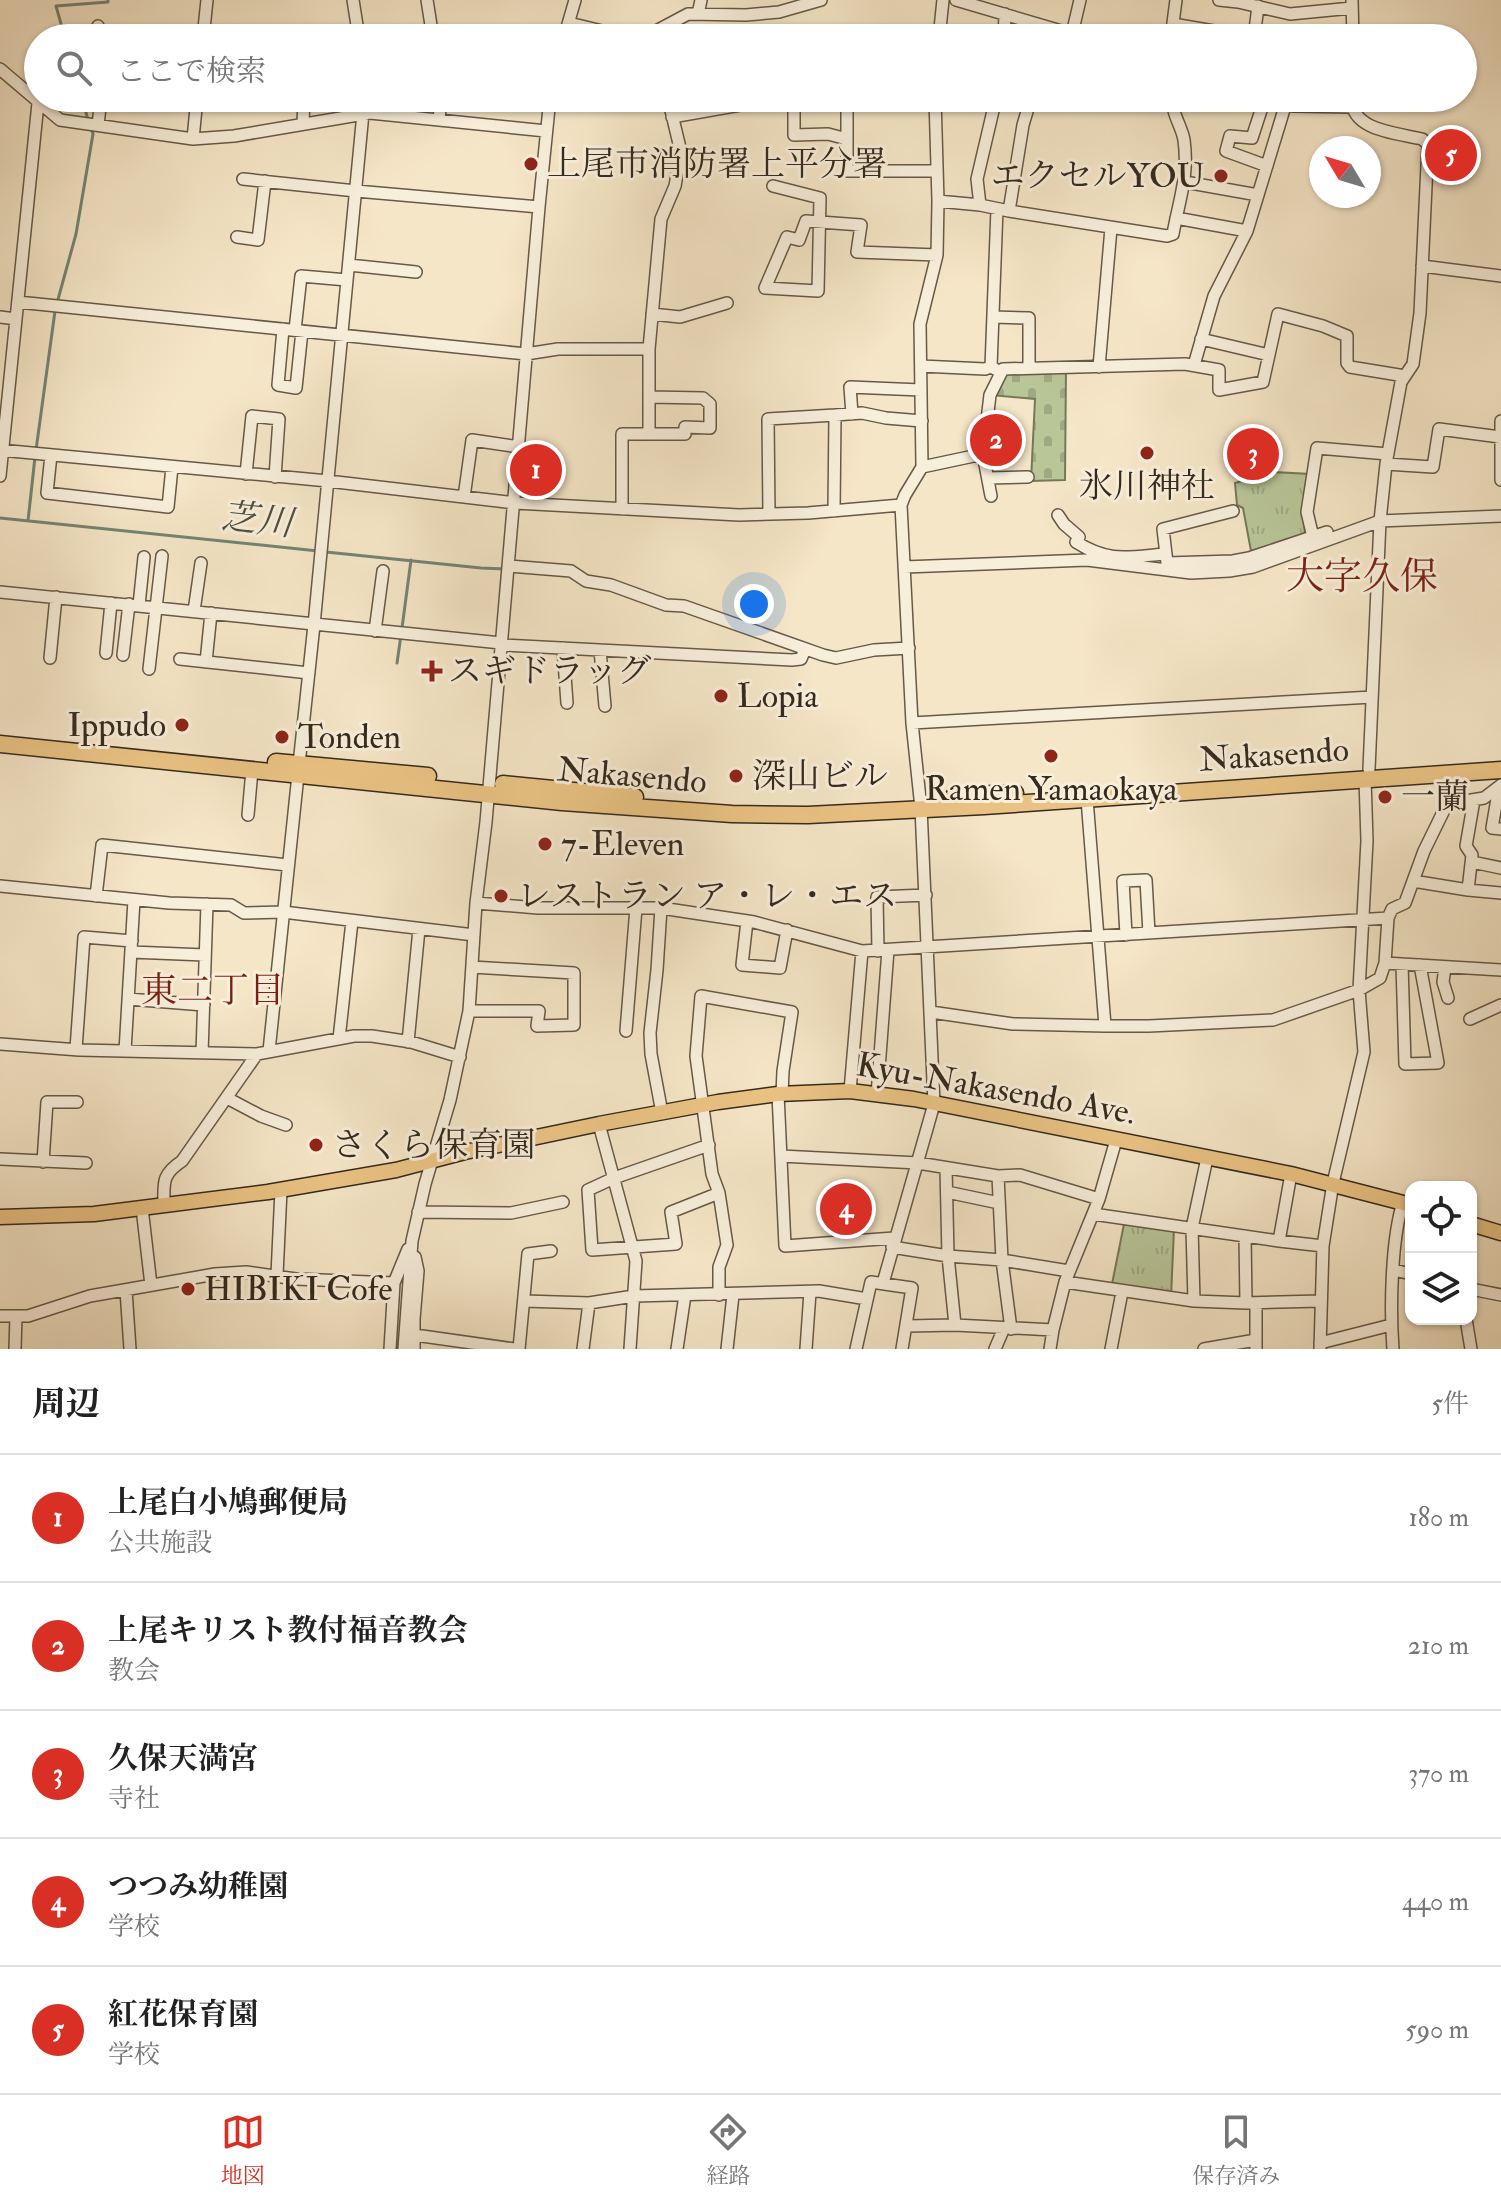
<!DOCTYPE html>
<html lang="ja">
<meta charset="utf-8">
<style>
:root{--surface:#fff;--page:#f6f6f6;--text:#222;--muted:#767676;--line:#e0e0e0;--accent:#d93025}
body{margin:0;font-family:"IM FELL Double Pica","Noto Serif JP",serif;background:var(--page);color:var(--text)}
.controls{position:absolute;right:24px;bottom:24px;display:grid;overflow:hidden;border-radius:16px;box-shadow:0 2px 6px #0004}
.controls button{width:72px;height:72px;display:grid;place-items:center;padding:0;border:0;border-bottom:2px solid var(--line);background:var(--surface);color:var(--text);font:40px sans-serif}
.compass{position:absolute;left:1309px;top:136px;width:72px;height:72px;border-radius:50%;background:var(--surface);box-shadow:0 2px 6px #0004;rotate:308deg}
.you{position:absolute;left:754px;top:604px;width:28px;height:28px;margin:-20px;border:6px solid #fff;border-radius:50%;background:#1a73e8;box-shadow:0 0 0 12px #1a73e833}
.badge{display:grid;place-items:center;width:52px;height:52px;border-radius:50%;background:var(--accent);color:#fff;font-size:26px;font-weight:700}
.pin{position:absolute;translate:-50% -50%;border:4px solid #fff;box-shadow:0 2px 8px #0006}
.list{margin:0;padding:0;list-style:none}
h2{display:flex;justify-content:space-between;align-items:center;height:104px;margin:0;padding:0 32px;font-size:34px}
h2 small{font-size:26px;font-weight:400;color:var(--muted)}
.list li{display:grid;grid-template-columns:52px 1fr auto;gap:24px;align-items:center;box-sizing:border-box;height:128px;padding:0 32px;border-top:2px solid var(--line)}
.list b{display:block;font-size:30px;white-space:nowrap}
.list p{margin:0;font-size:26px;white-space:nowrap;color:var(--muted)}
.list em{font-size:26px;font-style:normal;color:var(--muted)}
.icon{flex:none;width:44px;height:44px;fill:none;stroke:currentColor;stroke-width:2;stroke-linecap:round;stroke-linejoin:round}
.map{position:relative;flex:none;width:1501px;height:1349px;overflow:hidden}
.search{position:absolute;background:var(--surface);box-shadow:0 2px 6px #0004;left:24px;right:24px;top:24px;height:88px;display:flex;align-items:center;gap:20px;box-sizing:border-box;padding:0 28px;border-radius:44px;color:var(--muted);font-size:30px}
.sheet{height:744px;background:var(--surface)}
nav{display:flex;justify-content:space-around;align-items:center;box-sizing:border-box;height:112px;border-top:2px solid var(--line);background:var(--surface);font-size:22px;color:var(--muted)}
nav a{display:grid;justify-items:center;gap:4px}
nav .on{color:var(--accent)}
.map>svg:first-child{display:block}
.cemetery{fill:url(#cemetery-stones);stroke:#76785a;stroke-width:2}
.park{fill:url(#park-tufts);stroke:#76785a;stroke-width:2}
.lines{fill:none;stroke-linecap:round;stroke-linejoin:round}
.stream{stroke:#738474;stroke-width:3}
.minor-casing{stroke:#655948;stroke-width:14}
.major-casing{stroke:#352a1d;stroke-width:17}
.highway-casing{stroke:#352a1d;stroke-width:19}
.minor{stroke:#f8efdb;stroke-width:11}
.major{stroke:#eac384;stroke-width:14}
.highway{stroke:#eac384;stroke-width:16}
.poi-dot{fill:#8f2418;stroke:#f8efdb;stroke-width:3}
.labels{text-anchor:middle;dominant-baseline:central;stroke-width:6;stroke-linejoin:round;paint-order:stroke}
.poi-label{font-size:34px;fill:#352a1d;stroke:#f8efdb;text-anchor:start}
.street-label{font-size:34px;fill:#352a1d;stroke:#f8efdb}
.water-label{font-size:36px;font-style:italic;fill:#4f5041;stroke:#f8efdb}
.neighbourhood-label{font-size:36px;fill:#7a1f14;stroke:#f8efdb}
.quarter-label{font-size:38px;fill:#7a1f14;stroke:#f8efdb}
</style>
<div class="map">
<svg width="1501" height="1349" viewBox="0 0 1501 1349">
<defs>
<pattern id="cemetery-stones" width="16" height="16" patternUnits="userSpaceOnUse" patternTransform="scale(2)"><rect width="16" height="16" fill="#b8c698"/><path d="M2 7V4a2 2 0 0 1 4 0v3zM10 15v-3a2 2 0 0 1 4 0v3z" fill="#9faa83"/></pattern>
<pattern id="park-tufts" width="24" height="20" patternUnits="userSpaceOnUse" patternTransform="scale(2)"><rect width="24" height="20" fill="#b8c698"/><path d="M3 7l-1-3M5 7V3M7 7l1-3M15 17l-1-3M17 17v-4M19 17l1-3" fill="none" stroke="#9faa83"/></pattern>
</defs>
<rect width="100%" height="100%" fill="#f5e6c7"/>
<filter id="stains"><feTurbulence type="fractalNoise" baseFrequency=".0025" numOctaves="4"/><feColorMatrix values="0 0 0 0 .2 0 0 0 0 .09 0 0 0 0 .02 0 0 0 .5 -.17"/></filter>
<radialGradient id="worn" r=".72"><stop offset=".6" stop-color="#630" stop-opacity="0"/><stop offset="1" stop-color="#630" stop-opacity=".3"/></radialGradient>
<path class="cemetery" d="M1066 368 1065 480 1031 481 1035 399 990 395 1001 371Z"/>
<path class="park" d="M1274 472 1310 474 1303 515 1305 534 1251 551 1243 508 1237 505 1235 483Z
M1124 1224 1174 1229 1171 1297 1111 1289Z"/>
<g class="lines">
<path class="stream" d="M65 38 56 6 108 2V0
M82 98 88 120
M57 303 76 234 93 134 91 127
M36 450 55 311
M0 518 318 551
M28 521 35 457
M326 552 481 568 506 569
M402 628 411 560
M397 663 401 635"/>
<defs>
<path id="minor" d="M353 0 359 38
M427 0 433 38
M956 0 1085 38
M1219 0 1238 2 1290 14 1352 8
M1352 0 1353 38
M698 14 701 0
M569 23 627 37 643 38 688 14 746 15 779 12 821 0
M1173 24 1254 38 1258 6
M98 26 99 38
M1072 34 1080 0
M203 38 207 0
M564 38 575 0
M939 38 943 0
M1004 38 1005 14
M1171 38 1176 0
M0 69 60 120 193 139 234 136 370 113 546 131
M368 98 370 113
M794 98V135L828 134 847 139
M847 98V171H937
M1069 98 1078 101 1079 98
M1265 98 1252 138 1230 136 1226 151 1267 166
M1269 98 1294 106 1352 107
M1352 98C1350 131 1398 133 1422 139L1428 144 1420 313 1413 364 1401 382 1386 464 1380 521 1369 769
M672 117 780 98
M439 120 441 98
M303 124 304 98
M98 125 101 98
M193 139 197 98
M243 179 356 191 539 207
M1185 182 1258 195 1286 103
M773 186 820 198 818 291 765 288 787 237 799 240 806 221 861 225 857 252 937 255
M938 201 980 205 1009 211 1167 236 1173 234C1179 200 1189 176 1184 140 1182 126 1170 112 1174 98
M980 205 977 179 996 98
M1009 211 1023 125 1031 98
M1176 218 1247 231
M237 237 258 240 265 181
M349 265 416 272
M1422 266 1501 276
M18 302 526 354 558 349H649
M652 314 680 317 727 303
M0 317 16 319
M993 317 1029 318V368
M283 329 278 385 296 388 302 331
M295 330 301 276 347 280
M1201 339 1269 355
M1194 365 1214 296 1247 231 1258 195
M921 366 985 369 991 367 995 369
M991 367 997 209
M1099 367 1111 228
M852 414 850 387 921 390
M1501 421V480
M649 433V349L661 219 675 186 681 152 668 98
M0 450 328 481 515 503 739 515 808 513 901 505
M983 454 991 496
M51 455 47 493 168 507 172 467
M1386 464 1433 467 1439 429 1500 437
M922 467 983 454 990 395 1003 369 1185 364 1219 370V390L1263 382 1278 314 1323 326 1347 336V363L1350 367 1405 376
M246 474 252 416 279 419 275 477
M0 476 38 103
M988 478 1028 477
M464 497 472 440 519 447
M622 509V434H685V427L710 428V404L703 398 649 397
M834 511 835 415 862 413 886 418 922 421
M1233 511 1163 529 1167 563 1233 561 1249 558 1327 532
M769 514 768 419 835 415
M1058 515 1064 524 1079 537 1076 542C1109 563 1128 557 1165 554
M1313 537 1307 512 1317 448 1388 454
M509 566 571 571 586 581 611 585 666 605 684 606 823 655 836 658 874 650 909 648
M904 567 1087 560 1191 573 1229 571 1253 567 1380 521 1501 516
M0 592 501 643
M139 605 144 557
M194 611 201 563
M375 631 383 571
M501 645 792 660 801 659 805 649
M563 648 567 703
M600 650 605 706
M106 653 111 603
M123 655 129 604
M50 658 56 597
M180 659 309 673
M206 662 211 613
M149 669 162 556
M912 723 1372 697
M299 764 314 625 363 113
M1499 787 1492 828 1501 829
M1087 799 1105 1026
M248 815 252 770
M1472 862 1501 868
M1413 881 1468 890 1472 855 1466 846 1474 800
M0 886 169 903 231 905 244 913 283 912 474 935
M1468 890 1501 893
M96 896 102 845 288 865
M476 903 538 908H661L754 922 862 951 1388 918 1392 909 1405 903 1424 851 1447 804 1484 798 1501 785
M661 908 657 970 650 1033 651 1054 662 1113
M747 921 742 965 780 968 787 930
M1126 935 1123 881 1146 880 1149 933
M878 951 877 897 926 895
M131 952 205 955
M1385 963 1501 970
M1402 964 1405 1064 1438 1063 1420 965
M1445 967 1443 982 1448 998
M128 999 204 1005
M469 1011H539L537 1026 574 1025V973L472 967
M931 1012 1013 1024 1105 1026H1149L1273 1020 1359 990 1380 978 1385 963 1388 918
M1470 1019 1501 1005
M626 1031 636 908
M339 1039 352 921
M408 1042 419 929
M0 1044 79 1050 257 1054 354 1036H372L411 1042 460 1057
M76 1049 84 937 132 941
M125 1051 134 900
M269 1051 298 775
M202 1053 207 904
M850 1091 862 951
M778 1094 785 1246 894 1238
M877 1095 888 950
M227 1098 261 1116 286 1125
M599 1124 636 1261 630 1349
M709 1145 614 1178 588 1190 592 1250 676 1244 671 1212 719 1193
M781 1156 918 1163 998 1176 1020 1175 1099 1199
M0 1159 86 1163
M43 1162 47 1102H77
M946 1168 948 1256 955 1325
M998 1176 1002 1260 1011 1329
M947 1192 999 1203
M164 1206C164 1183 161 1175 182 1161L257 1054
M142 1208 151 1285
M418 1212 511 1213 563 1202
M1093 1214 1279 1241 1323 1246
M1245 1236 1246 1303
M1279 1241 1291 1174
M892 1247 948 1256 1002 1260 1069 1271
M1394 1270 1411 1274
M277 1275 281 1190
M1065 1282 1194 1301 1246 1303 1320 1301
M883 1283 934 1104 921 808 912 723 901 505 905 495 922 467 920 324 937 255 938 201 935 98
M1471 1289 1501 1295
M126 1290 130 1349
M719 1295V1267L727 1245 719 1193 712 1174 696 1056 701 996 792 1012 783 1071 782 1094
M524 1301 589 1303 634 1296 819 1291 867 1299
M1194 1301 1192 1228 1207 1158
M0 1316H28L90 1296 215 1274 246 1272 296 1279 394 1283
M1466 1319 1471 1349
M907 1326 955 1325 1053 1330
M415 1335 514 1349
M1320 1343 1391 1325
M15 1349 16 1316
M390 1349 394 1283 408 1249
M404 1349 412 1241 425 1184 450 1100 469 1011 476 903 486 822 539 207 550 98
M414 1349V1319L418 1271 415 1257
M519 1349 528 1254 551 1251
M583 1349 589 1303
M677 1349 685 1295
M727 1349 733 1295
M806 1349 810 1292
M856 1349 871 1282 912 1288 902 1349
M995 1349 1004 1328
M1050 1349 1053 1330 1065 1282 1099 1199 1116 1140
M1111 1349 1122 1292
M1204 1349 1256 1340
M1256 1349V1303
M1320 1349 1323 1246 1333 1183 1364 1052 1359 990 1367 841 1365 779
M1393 1349C1390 1309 1391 1241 1403 1202"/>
<path id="major" d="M0 1217 94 1214 268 1192 396 1170 465 1152 599 1124 718 1102 778 1094 850 1091 914 1099 1291 1174 1411 1205
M1471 1224 1501 1233"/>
<path id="highway" d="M0 744 562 802 732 814 808 815 984 806 1501 770
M276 762 428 776
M503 784 635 797
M954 796 1015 793"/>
</defs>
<use href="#minor" class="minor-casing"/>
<use href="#major" class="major-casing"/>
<use href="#highway" class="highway-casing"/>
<use href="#minor" class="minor"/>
<use href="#major" class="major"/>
<use href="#highway" class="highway"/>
</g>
<g class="poi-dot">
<circle cx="531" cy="164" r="8"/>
<circle cx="1221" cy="176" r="8"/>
<circle cx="1147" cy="453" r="8"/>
<path d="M428 659h8v8h8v8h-8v8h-8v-8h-8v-8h8z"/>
<circle cx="721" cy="696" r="8"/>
<circle cx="182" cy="725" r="8"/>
<circle cx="282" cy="737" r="8"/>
<circle cx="1051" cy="756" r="8"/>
<circle cx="736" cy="776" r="8"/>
<circle cx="1385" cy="797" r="8"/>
<circle cx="545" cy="844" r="8"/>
<circle cx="501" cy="896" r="8"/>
<circle cx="316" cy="1145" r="8"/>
<circle cx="188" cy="1289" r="8"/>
</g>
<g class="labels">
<g class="poi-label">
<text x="547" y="164">上尾市消防署上平分署</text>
<text x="1205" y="176" text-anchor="end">エクセルYOU</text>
<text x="1147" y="486" text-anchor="middle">氷川神社</text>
<text x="448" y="671">スギドラッグ</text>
<text x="737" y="696">Lopia</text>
<text x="166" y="725" text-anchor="end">Ippudo</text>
<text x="298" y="737">Tonden</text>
<text x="752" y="776">深山ビル</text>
<text x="1051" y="789" text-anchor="middle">Ramen Yamaokaya</text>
<text x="1401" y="797">一蘭</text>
<text x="561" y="844">7-Eleven</text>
<text x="517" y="896">レストラン ア・レ・エス</text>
<text x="332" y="1145">さくら保育園</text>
<text x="204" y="1289">HIBIKI Cofe</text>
</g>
<g class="street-label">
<text transform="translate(1274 755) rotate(-4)">Nakasendo</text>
<text transform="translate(632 776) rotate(5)">Nakasendo</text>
<text transform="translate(996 1089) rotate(10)">Kyu-Nakasendo Ave.</text>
</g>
<g class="water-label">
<text transform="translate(257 520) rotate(6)">芝川</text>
</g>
<g class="neighbourhood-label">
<text x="213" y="990">東二丁目</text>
</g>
<g class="quarter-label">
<text x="1362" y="577">大字久保</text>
</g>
</g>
<rect width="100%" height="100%" filter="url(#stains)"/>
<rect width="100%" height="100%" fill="url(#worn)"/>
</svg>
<div class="controls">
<button><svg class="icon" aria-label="locate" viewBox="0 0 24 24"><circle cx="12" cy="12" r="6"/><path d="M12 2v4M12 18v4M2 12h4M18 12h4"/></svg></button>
<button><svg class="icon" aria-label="layers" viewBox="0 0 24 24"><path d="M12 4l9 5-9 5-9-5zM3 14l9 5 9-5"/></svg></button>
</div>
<svg class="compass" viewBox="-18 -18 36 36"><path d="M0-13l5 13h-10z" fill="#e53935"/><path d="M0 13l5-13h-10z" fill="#767676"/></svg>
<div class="you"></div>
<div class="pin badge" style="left:536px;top:470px">1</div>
<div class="pin badge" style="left:996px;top:440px">2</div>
<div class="pin badge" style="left:1253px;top:454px">3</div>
<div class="pin badge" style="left:846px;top:1209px">4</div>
<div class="pin badge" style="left:1451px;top:155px">5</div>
<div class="search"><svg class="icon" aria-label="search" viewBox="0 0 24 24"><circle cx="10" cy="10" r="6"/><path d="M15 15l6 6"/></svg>ここで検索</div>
</div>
<section class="sheet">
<h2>周辺<small>5件</small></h2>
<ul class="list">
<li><span class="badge">1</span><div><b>上尾白小鳩郵便局</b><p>公共施設</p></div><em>180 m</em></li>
<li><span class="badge">2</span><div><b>上尾キリスト教付福音教会</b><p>教会</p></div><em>210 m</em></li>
<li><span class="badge">3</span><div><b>久保天満宮</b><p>寺社</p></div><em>370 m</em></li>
<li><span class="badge">4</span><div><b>つつみ幼稚園</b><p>学校</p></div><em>440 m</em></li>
<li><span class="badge">5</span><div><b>紅花保育園</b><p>学校</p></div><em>590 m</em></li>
</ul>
</section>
<nav>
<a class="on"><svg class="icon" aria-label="map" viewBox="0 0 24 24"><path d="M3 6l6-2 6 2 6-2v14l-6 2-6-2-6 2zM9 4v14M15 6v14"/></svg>地図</a>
<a><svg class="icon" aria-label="directions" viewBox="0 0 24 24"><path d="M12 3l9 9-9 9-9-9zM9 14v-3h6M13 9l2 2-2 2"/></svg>経路</a>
<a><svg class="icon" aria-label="saved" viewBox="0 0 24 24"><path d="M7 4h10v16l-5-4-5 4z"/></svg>保存済み</a>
</nav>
